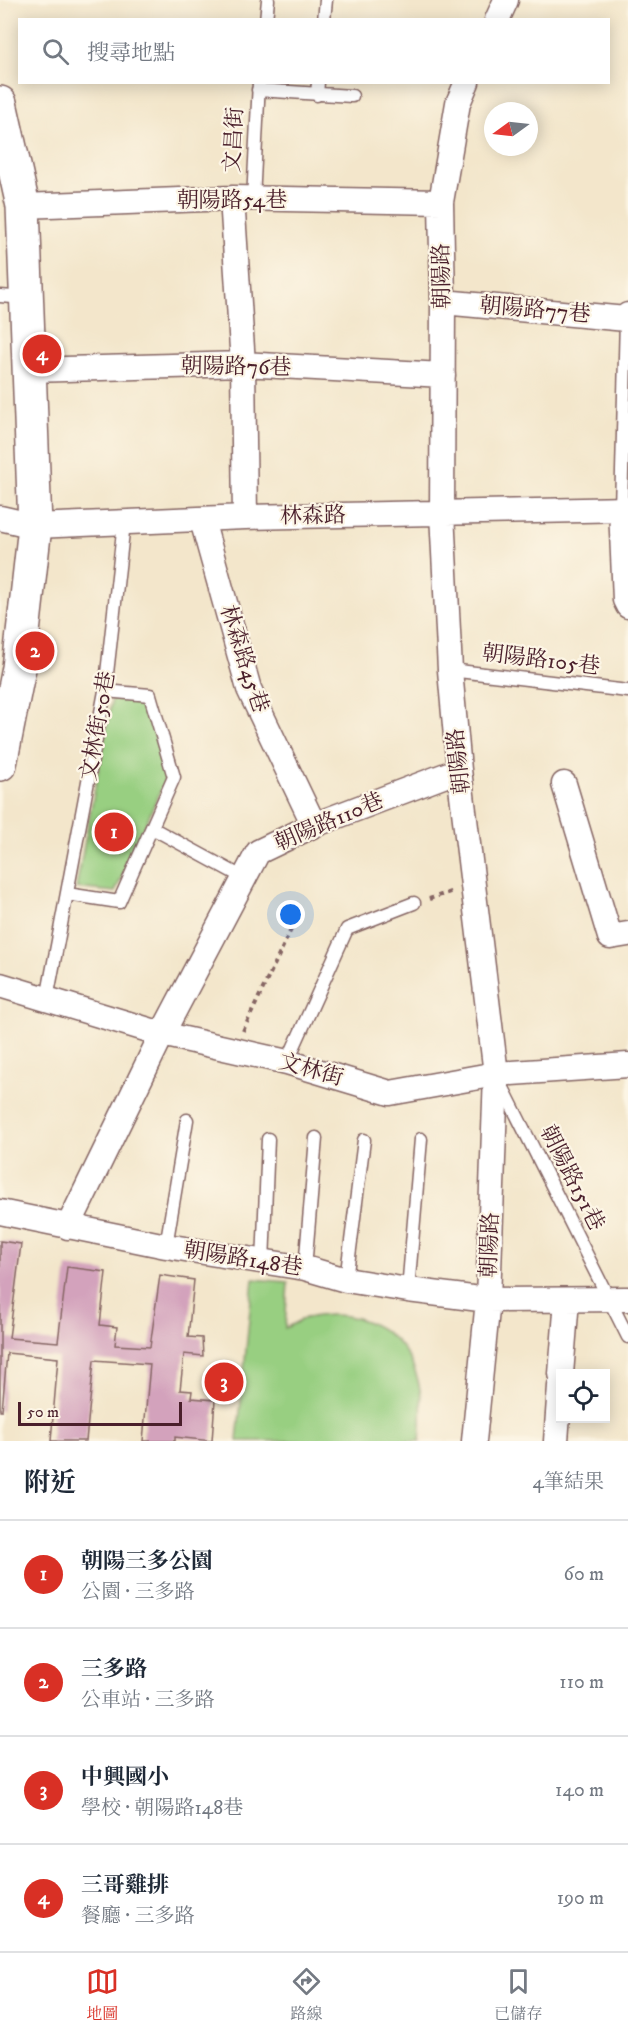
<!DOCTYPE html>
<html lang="zh-TW">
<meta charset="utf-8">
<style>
:root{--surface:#fff;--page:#f6f6f7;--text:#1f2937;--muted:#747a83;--line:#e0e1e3;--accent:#d93025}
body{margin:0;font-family:"IM FELL DW Pica","Noto Serif TC",serif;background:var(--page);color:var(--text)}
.controls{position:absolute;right:18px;bottom:18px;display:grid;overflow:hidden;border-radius:0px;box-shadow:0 3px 15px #0003}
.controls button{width:54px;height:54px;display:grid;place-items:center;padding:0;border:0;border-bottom:2px solid var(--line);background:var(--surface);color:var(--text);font:30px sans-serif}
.compass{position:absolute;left:484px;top:102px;width:54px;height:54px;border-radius:50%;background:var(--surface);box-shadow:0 3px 15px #0003;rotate:255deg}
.scale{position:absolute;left:18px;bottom:15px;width:164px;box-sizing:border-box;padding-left:6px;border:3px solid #4a1f2b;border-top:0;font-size:16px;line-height:21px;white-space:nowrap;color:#4a1f2b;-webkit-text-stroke:4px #fcf5e5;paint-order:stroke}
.you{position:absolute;left:291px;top:915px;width:21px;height:21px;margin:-15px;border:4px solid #fff;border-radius:50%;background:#1a73e8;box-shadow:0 0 0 9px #1a73e833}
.badge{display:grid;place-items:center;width:39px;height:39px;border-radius:50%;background:var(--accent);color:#fff;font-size:20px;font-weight:700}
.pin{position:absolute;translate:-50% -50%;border:3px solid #fff;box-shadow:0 2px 6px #0006}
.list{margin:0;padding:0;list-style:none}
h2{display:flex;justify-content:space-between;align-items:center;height:78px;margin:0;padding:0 24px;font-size:26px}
h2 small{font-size:20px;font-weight:400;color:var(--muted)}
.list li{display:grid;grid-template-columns:39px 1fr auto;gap:18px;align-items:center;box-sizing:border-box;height:108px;padding:0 24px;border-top:2px solid var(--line)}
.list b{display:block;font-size:22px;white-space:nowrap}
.list p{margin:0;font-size:20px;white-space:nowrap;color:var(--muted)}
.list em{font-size:20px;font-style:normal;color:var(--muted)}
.icon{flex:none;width:33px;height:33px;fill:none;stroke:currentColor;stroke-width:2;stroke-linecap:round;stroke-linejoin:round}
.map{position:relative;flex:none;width:628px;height:1441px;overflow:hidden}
.search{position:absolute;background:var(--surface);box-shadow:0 3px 15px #0003;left:18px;right:18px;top:18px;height:66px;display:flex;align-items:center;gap:15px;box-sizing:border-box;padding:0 21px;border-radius:0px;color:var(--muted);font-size:22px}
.sheet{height:510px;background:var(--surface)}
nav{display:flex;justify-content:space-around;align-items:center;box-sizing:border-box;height:84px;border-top:2px solid var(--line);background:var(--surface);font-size:16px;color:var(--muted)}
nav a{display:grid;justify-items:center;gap:3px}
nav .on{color:var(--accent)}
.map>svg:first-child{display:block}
.green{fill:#98cf81;stroke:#717756;stroke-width:1.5}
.building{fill:#d3a2bc}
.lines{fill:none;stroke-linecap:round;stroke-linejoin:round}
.lane-casing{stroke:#856563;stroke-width:15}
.street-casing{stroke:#856563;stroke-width:27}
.secondary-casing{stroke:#856563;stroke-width:36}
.path{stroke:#856563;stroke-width:4;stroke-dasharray:4.5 4.5;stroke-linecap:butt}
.lane{stroke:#fff;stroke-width:12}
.street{stroke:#fff;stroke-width:24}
.secondary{stroke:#fff;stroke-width:33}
.labels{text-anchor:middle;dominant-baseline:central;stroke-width:4.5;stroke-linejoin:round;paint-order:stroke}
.street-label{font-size:22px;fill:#4a1f2b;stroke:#fcf5e5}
</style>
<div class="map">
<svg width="628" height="1441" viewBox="0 0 628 1441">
<rect width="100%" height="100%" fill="#fcf5e5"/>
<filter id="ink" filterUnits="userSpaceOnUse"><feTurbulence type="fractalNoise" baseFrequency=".0167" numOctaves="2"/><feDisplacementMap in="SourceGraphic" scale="12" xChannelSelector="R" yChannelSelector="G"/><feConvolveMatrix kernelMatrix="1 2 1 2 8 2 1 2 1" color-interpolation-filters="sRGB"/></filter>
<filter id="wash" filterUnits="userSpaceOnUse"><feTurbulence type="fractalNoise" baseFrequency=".008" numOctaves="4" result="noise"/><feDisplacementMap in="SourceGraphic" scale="24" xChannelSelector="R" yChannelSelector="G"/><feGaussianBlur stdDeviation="1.35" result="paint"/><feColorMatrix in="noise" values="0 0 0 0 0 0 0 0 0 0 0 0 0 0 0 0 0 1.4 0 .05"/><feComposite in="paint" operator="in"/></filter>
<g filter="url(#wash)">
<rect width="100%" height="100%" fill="#f3e6cb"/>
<path class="green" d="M112 698 145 702 167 776 115 892 76 888Z
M253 1279 288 1282 285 1328C292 1325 299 1320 306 1318 361 1306 410 1333 420 1390 423 1407 421 1424 420 1441H237Z"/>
<g id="blocks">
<path class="building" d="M0 1241 21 1244 9 1338 58 1342 67 1267 106 1272 100 1325 117 1327 115 1345 150 1347 160 1275 194 1280 188 1337 202 1338 203 1356 184 1354 180 1390 192 1391 191 1398 215 1400 212 1441 175 1437V1441H143L150 1364 94 1360 86 1441H51L58 1358 7 1353 2 1411H0Z"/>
</g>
</g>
<g filter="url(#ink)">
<use href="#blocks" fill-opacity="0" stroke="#856563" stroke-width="1.5"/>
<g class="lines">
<defs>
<path id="lane" d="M266 20 268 0
M324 20 326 0
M258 90 352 96
M317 95 318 82
M253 200 259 82
M0 296 26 298
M621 509 626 319
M450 670 628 691
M152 828 244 878
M67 894 119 902 174 777 150 695 105 691
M47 999 105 691 124 523
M287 1062 347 929 414 903
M501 1084 628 1337
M166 1246 187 1120
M263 1263 268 1139
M305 1268 316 1138
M346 1280 364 1140
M408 1290 421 1139"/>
<path id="street" d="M497 20 506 0
M467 82 458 103 441 202 443 302 442 513 450 670 459 770 496 1074 488 1300 474 1441
M232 198 243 364 245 517
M23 206 232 198 441 202
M443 302 626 319 628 315
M30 370 243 364 443 375
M621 509 625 600 628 606
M0 518 35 526 245 517 628 509
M202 520 249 689 314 825
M564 784 610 937 628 934
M0 985 162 1034 287 1062 390 1093 496 1074 628 1065
M0 1212 166 1246 305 1268 346 1280 408 1290 488 1300 628 1299
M68 1227 162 1034 258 852 314 825 459 770
M561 1374 567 1300
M556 1441 560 1386"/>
<path id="secondary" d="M0 103 23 206 35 526 19 668 0 764"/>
</defs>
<use href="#lane" class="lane-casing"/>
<use href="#street" class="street-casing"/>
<use href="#secondary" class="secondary-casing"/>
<path class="path" d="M429 899 453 891
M243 1031 296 919"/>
<use href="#lane" class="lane"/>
<use href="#street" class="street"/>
<use href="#secondary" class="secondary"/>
</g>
</g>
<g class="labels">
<g class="street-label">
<text transform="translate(234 140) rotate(-87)">文昌街</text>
<text x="232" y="200">朝陽路54巷</text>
<text transform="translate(442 276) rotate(-91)">朝陽路</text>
<text transform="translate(535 310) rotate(5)">朝陽路77巷</text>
<text transform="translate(236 367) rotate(1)">朝陽路76巷</text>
<text transform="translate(313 516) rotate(-1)">林森路</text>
<text transform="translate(244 659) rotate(72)">林森路45巷</text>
<text transform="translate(541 660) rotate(7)">朝陽路105巷</text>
<text transform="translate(98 726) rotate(-80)">文林街50巷</text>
<text transform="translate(459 761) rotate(-96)">朝陽路</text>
<text transform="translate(329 822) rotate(-23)">朝陽路110巷</text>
<text transform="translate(311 1070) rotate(16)">文林街</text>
<text transform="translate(572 1178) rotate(63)">朝陽路151巷</text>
<text transform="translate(490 1245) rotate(-88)">朝陽路</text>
<text transform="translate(243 1259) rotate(9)">朝陽路148巷</text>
</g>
</g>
</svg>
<div class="controls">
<button><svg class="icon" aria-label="locate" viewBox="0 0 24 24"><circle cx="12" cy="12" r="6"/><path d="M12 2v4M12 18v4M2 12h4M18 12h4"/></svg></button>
</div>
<svg class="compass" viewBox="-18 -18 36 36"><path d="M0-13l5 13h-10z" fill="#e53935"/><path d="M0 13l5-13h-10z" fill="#747a83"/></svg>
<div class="scale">50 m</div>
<div class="you"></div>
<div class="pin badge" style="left:114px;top:832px">1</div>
<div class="pin badge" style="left:35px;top:651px">2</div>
<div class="pin badge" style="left:224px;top:1382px">3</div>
<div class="pin badge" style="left:42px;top:354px">4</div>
<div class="search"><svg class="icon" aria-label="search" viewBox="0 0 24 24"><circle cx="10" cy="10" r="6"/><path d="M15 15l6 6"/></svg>搜尋地點</div>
</div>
<section class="sheet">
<h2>附近<small>4筆結果</small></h2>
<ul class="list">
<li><span class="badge">1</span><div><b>朝陽三多公園</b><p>公園 · 三多路</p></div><em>60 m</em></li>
<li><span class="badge">2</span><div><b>三多路</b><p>公車站 · 三多路</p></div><em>110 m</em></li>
<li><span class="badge">3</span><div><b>中興國小</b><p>學校 · 朝陽路148巷</p></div><em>140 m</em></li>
<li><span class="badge">4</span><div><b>三哥雞排</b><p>餐廳 · 三多路</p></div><em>190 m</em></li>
</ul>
</section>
<nav>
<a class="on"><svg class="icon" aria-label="map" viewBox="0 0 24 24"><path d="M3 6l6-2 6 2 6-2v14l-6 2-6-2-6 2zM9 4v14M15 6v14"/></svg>地圖</a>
<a><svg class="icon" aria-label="directions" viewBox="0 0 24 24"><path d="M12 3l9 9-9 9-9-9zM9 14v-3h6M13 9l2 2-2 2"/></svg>路線</a>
<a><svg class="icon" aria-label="saved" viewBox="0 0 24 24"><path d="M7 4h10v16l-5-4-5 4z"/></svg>已儲存</a>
</nav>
